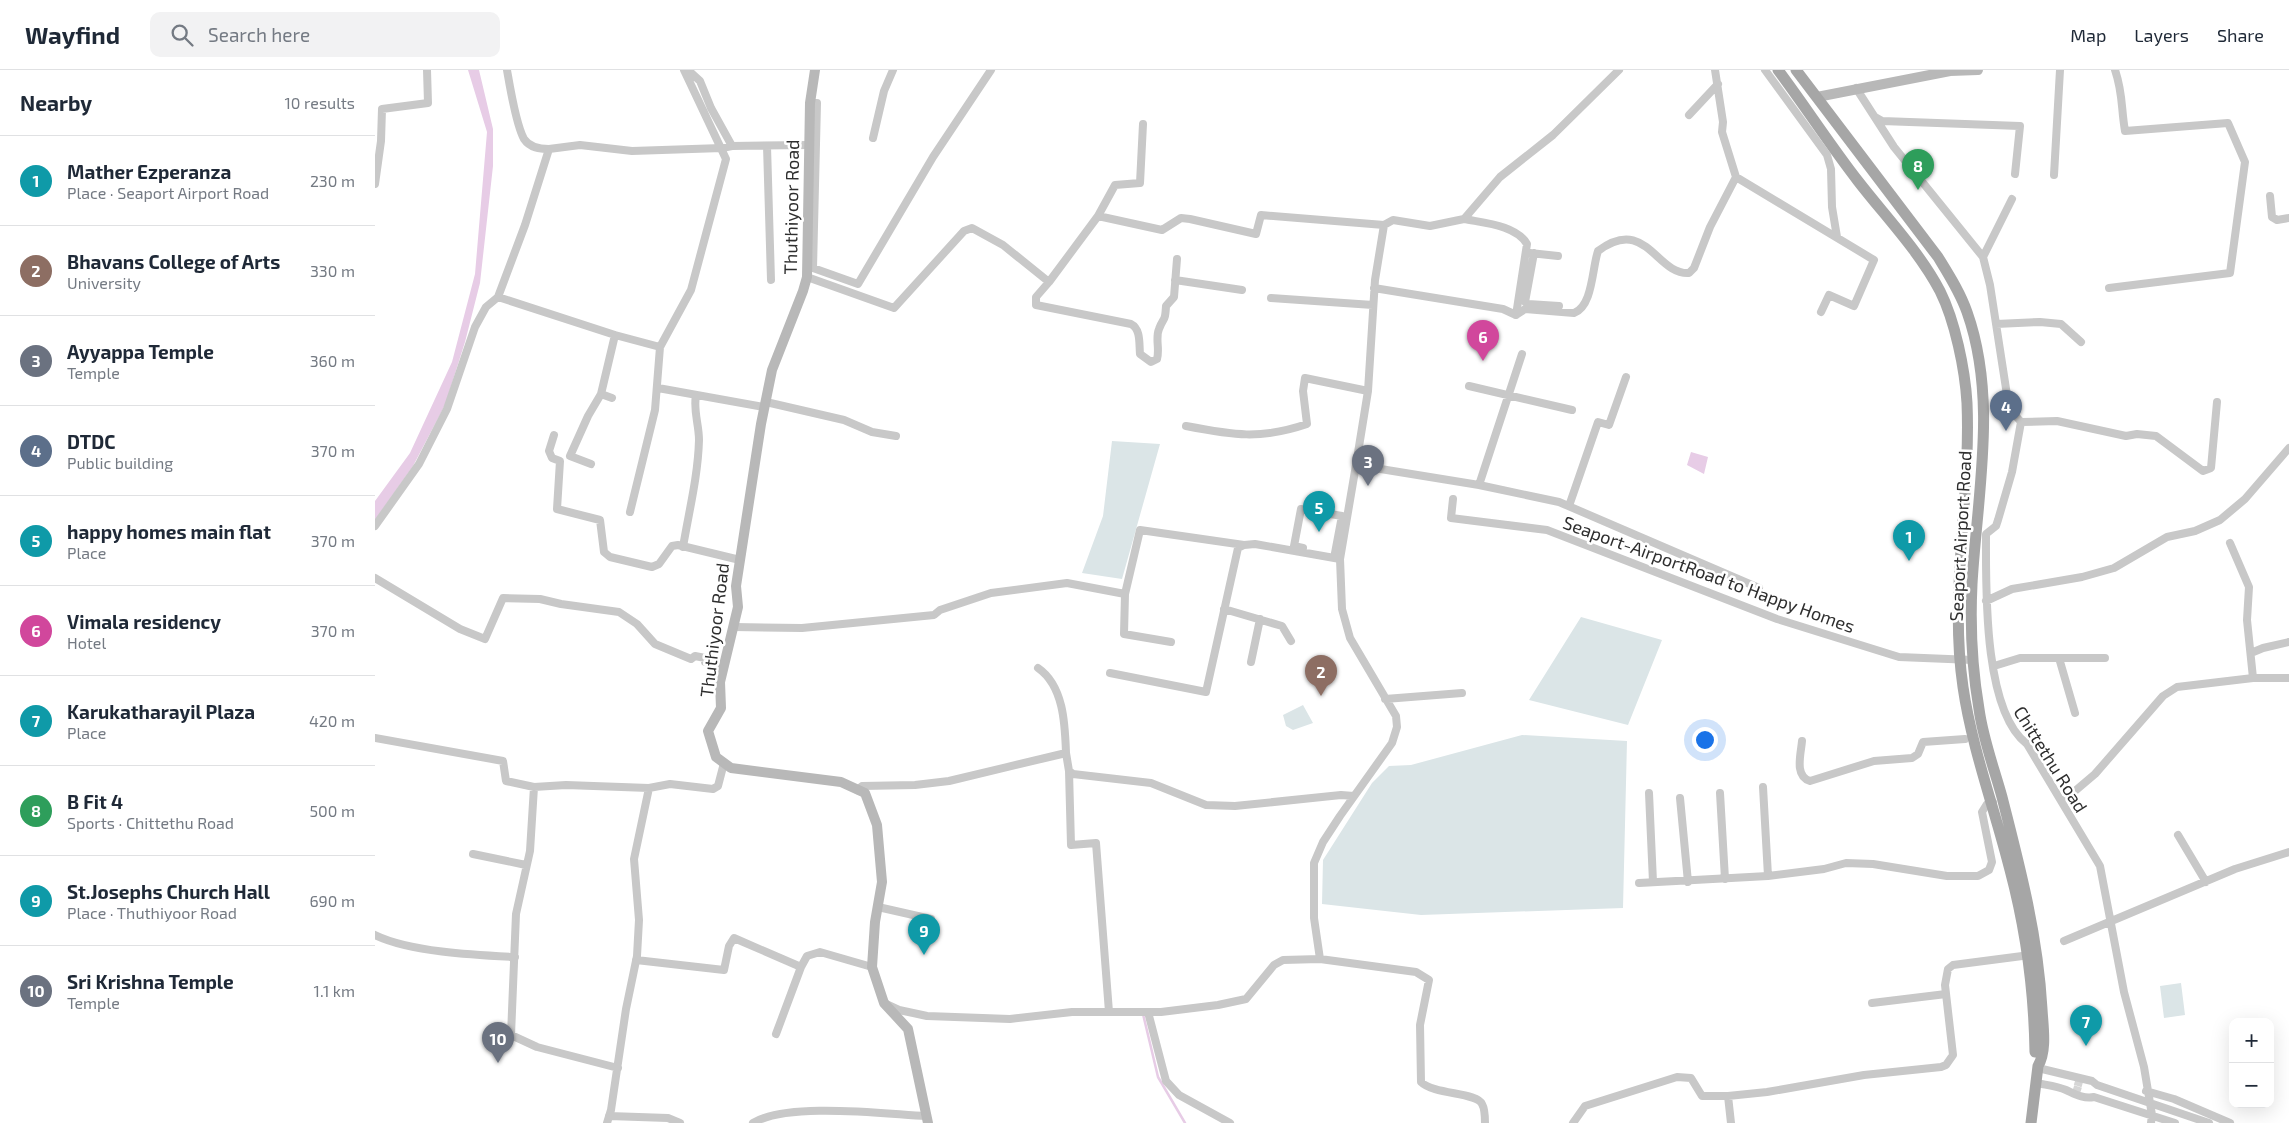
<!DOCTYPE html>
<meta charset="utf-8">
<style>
:root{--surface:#fff;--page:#f2f2f3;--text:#1f2937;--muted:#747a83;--line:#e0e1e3;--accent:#4b743d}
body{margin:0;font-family:"Exo 2",sans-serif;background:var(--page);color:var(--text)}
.controls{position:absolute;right:15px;bottom:15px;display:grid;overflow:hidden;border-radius:10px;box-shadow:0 5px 20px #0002}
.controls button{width:45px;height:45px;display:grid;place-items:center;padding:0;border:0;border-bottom:1px solid var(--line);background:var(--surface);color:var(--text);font:25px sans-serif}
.you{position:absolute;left:1329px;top:669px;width:18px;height:18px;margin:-12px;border:4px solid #fff;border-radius:50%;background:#1a73e8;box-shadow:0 0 0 8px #1a73e833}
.badge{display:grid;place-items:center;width:32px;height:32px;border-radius:50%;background:var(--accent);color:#fff;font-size:16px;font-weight:700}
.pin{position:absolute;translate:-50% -41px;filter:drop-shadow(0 1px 2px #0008)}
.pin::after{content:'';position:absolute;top:26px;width:18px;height:15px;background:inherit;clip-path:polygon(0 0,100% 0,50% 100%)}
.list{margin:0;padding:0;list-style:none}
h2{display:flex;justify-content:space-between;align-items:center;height:65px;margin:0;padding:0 20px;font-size:21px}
h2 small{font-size:16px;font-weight:400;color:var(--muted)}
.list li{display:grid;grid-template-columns:32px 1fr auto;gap:15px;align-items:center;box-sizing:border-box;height:90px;padding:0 20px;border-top:1px solid var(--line)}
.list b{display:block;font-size:19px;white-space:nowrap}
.list p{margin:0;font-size:16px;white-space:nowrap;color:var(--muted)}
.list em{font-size:16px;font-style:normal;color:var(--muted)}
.icon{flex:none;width:28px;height:28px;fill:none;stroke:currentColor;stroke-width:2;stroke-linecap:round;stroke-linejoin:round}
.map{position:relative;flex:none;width:1914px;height:1053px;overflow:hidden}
header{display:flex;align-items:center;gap:30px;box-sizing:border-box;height:70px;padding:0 25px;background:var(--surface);border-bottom:1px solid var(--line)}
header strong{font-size:24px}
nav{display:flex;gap:28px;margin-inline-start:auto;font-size:18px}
.search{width:350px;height:45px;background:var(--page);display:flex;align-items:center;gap:12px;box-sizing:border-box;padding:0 18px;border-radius:10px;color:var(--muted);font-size:19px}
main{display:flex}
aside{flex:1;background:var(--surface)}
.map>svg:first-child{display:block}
.green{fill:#dbe5e7}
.water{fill:#e7cce6}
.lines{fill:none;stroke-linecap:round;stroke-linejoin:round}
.stream{stroke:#e7cce6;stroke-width:2.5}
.street-tunnel{stroke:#d5d5d5;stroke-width:8;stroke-dasharray:8 4;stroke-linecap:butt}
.street{stroke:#c8c8c8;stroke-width:8}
.secondary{stroke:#b8b8b8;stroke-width:10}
.primary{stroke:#a6a6a6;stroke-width:11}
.labels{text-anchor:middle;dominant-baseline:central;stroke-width:5;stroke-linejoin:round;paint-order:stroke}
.street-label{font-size:18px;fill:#2e2e2e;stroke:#fff}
</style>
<header>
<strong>Wayfind</strong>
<div class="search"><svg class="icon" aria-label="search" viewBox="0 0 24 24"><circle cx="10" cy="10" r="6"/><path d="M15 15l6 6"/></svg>Search here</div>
<nav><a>Map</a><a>Layers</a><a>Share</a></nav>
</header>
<main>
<aside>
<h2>Nearby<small>10 results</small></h2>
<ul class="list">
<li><span class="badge" style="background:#0f9aa8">1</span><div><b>Mather Ezperanza</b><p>Place · Seaport Airport Road</p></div><em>230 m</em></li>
<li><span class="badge" style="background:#8d6e63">2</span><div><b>Bhavans College of Arts</b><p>University</p></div><em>330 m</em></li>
<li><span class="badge" style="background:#6b7280">3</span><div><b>Ayyappa Temple</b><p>Temple</p></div><em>360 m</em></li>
<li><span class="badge" style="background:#5c6f8a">4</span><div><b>DTDC</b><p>Public building</p></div><em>370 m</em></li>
<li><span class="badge" style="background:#0f9aa8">5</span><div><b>happy homes main flat</b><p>Place</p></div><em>370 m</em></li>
<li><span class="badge" style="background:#d1479c">6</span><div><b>Vimala residency</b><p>Hotel</p></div><em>370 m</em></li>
<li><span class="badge" style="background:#0f9aa8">7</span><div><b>Karukatharayil Plaza</b><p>Place</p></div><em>420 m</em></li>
<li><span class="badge" style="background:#2e9e5b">8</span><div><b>B Fit 4</b><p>Sports · Chittethu Road</p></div><em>500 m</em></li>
<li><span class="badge" style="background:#0f9aa8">9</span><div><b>St.Josephs Church Hall</b><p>Place · Thuthiyoor Road</p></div><em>690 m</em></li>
<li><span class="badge" style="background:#6b7280">10</span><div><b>Sri Krishna Temple</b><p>Temple</p></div><em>1.1 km</em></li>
</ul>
</aside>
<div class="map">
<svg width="1914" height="1053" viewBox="0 0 1914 1053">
<rect width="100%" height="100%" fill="#fff"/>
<path class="green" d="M737 371 785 374 747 509 707 503 728 446Z
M1206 547 1287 570 1253 655 1154 630Z
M928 635 938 653 918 660 911 656 908 645Z
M1147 665 1252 671 1248 838 1046 845 947 834 948 790 997 713 1014 696 1036 695Z
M1806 913 1810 945 1789 948 1785 916Z"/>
<path class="water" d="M93 0H104L118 59V96L105 213 90 272 70 335 38 396 0 450V431L35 383 77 292 100 204 112 62Z
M1316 382 1333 387 1329 404 1312 395Z"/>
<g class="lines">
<path class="stream" d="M768 944 783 1007 810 1053"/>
<path class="street-tunnel" d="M1700 1011 1710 1014
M1698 1019 1707 1022"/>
<path class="street" d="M313 0 325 11 336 38 357 76
M1390 0 1452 85 1456 99 1457 137 1462 167
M1481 18 1519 77 1608 187 1615 215 1634 338 1646 352 1637 402 1623 450 1621 456 1611 464C1611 517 1608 641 1652 674L1725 796 1749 922 1769 997 1777 1045 1776 1053
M435 33H442L438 198 483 214 558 87 616 0
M1314 45 1343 14
M1500 47 1507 51 1645 56 1640 104
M498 68 509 21 518 0
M392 76 396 210
M174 79 205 75 257 81 347 78 357 76 434 75
M1679 105 1685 0
M1361 107 1499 190 1479 236 1454 225 1446 242
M0 114 6 71 7 39 53 33 52 0
M1895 126 1897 147 1902 150 1914 148
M723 146 740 115 765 113 768 54
M1089 149C1109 153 1141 155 1152 174L1141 245
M1155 183 1183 186
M1159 183 1150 232 1153 234 1184 236
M1608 187 1637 129
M432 207 519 238 589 161 597 158 628 175 674 212 723 146 787 160 806 148 815 149 881 164 886 145 1009 155
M800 210 867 220
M674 212 661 227V235L756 254C766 259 764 274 765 284L776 292 782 289C785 279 780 268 784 259 789 246 790 253 791 236L799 227 802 189
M999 218 1128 239 1141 245 1150 239 1199 243C1218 236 1217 198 1223 181 1271 145 1281 205 1314 203L1319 198 1335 157 1361 107 1347 62 1348 52 1340 0
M1734 218 1855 203 1870 92 1853 53 1750 61C1746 38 1748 23 1740 0
M123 227 240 265
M896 228 998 235
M1621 254 1665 252 1686 254 1706 272
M1094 316 1197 340
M283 318 389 337
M237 328 226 324 240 265 285 277 316 220 351 89 309 0
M391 332 469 350 497 362 521 366
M1646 352 1682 351 1751 366 1762 364 1781 366 1828 401 1836 398 1842 332
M811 356C858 365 885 370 932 354L928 321 930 308 993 321
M179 365 174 381 177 388 185 391 182 439 225 450 229 482 235 487 277 497 284 494 297 476 303 475 365 490
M216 394 195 386 213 346 226 324
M981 395 993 321 1000 210 1009 155 1018 150 1055 156 1089 149 1125 107 1178 65 1244 0
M1104 415 1147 284
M1078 429 1076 448 1172 460 1402 549 1524 587 1598 590
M1194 436 1223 352 1234 355 1251 307
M255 442 280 340 285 277
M0 456 44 394 72 339 100 257 111 237 123 227 150 155 174 79C165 79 155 78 149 69 141 55 135 17 132 0
M308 477C314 441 323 406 324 370 324 354 318 341 321 325
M928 478 919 476 926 439 967 446 960 483
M0 508 85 559 110 569 128 528 165 529 186 534 244 542 262 554 280 574 316 589 320 586 330 588V592L349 598
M750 524 749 564 796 572
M1611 531 1637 519 1707 507 1739 498 1792 467 1820 461 1845 450 1870 429 1914 378
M849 539 907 556 916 571
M359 557 427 558 559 545 565 540 616 523 692 513 750 524 765 460 869 475
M1876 583 1888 578 1914 572
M1684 588 1700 643
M876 592 885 549
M1619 596 1645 588H1730
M663 598C689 616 690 655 691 683
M735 603 831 622 863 478 869 475 880 474 965 489
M1878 608H1914
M1010 629 1087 623
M0 668 128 691 131 711 159 717 191 715 274 718
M1427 671C1426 684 1419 706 1435 711L1499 691 1537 688 1543 684 1548 672 1590 669
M694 701 696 775 721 773 734 942
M159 717 155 781 141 844 136 965 162 977 243 998
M1388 717 1393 806
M482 720 487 716 540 715 574 711 691 683 694 701 698 704 776 713 831 735 860 736 966 725 979 726
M1274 723 1278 812
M1345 723 1350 809
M1305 728 1313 812
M1687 732 1720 704 1788 626 1802 617 1878 608 1872 550 1874 517 1855 473
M1803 765 1831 812
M98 784 151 795
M1264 813 1393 806 1449 799 1471 793 1498 794 1572 806H1603L1614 800 1617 792 1607 742 1612 734 1618 732
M503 837 556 849
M0 865C35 882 100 885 140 887
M1689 871 1860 799 1914 782
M945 889 1041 902 1054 910 1045 955 1046 1012C1059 1025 1102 1022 1107 1034 1110 1039 1110 1047 1110 1053
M261 890 349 900 354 876 359 868 426 897 432 886 445 882 497 897
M1497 933 1571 924
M511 934 524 940 552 946 635 949 697 942H786L843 935 871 929 899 895 908 890 945 889 939 848V793L948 772 965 746 1017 673 1022 657 1021 646 975 568 967 539 965 489 981 395 1104 415 1184 432 1384 518
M773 942 791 1011 804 1025 855 1053
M401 964 426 897
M1663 998 1717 1011 1722 1015 1834 1053
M1662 1013C1671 1015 1682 1016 1691 1020 1700 1024 1708 1029 1719 1027L1800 1053
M1771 1021 1799 1029 1855 1053
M1353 1026 1356 1053
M234 1046 293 1048 305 1053
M232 1053 236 1040 251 939 262 886 264 850 259 789 274 718 295 714 338 719 343 716 349 693
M378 1053C413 1032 509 1044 551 1046
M1198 1053 1210 1036 1302 1007 1316 1008 1327 1026H1353L1392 1022 1489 1005 1566 997 1571 995 1578 985 1570 915 1573 899 1578 895 1655 885"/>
<path class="secondary" d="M440 0 435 33 432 207 428 221 397 300 386 354 361 516 363 537 345 612 346 638 333 661 341 687 356 698 466 712 490 723 502 755 507 812 500 852 497 897 509 933 533 959 553 1053
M1442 27 1575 1 1603 0"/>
<path class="primary" d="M1403 0C1430 36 1455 75 1483 111 1510 146 1544 181 1565 221 1580 251 1590 299 1592 333 1596 428 1574 522 1588 617 1597 679 1620 740 1635 800 1651 860 1659 921 1660 982
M1421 0 1563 187C1574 205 1585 222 1592 242 1623 329 1602 425 1597 514 1595 555 1597 598 1604 639 1608 669 1619 698 1627 727 1645 797 1663 866 1667 939 1668 957 1672 981 1663 996L1656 1053"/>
</g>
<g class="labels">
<g class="street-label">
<text transform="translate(416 137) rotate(-89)">Thuthiyoor Road</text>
<text transform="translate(1585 466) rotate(-87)">Seaport Airport Road</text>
<text transform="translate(1334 504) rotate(20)">Seaport-AirportRoad to Happy Homes</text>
<text transform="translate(339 560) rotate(-83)">Thuthiyoor Road</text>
<text transform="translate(1676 689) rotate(58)">Chittethu Road</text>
</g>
</g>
</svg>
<div class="controls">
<button>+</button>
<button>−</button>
</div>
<div class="you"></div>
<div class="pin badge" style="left:1534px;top:491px;background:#0f9aa8">1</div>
<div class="pin badge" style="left:946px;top:626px;background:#8d6e63">2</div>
<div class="pin badge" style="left:993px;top:416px;background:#6b7280">3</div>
<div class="pin badge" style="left:1631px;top:361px;background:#5c6f8a">4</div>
<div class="pin badge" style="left:944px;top:462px;background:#0f9aa8">5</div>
<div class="pin badge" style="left:1108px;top:291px;background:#d1479c">6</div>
<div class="pin badge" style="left:1711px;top:976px;background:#0f9aa8">7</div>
<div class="pin badge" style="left:1543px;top:120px;background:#2e9e5b">8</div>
<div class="pin badge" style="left:549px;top:885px;background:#0f9aa8">9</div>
<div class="pin badge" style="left:123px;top:993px;background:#6b7280">10</div>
</div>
</main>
